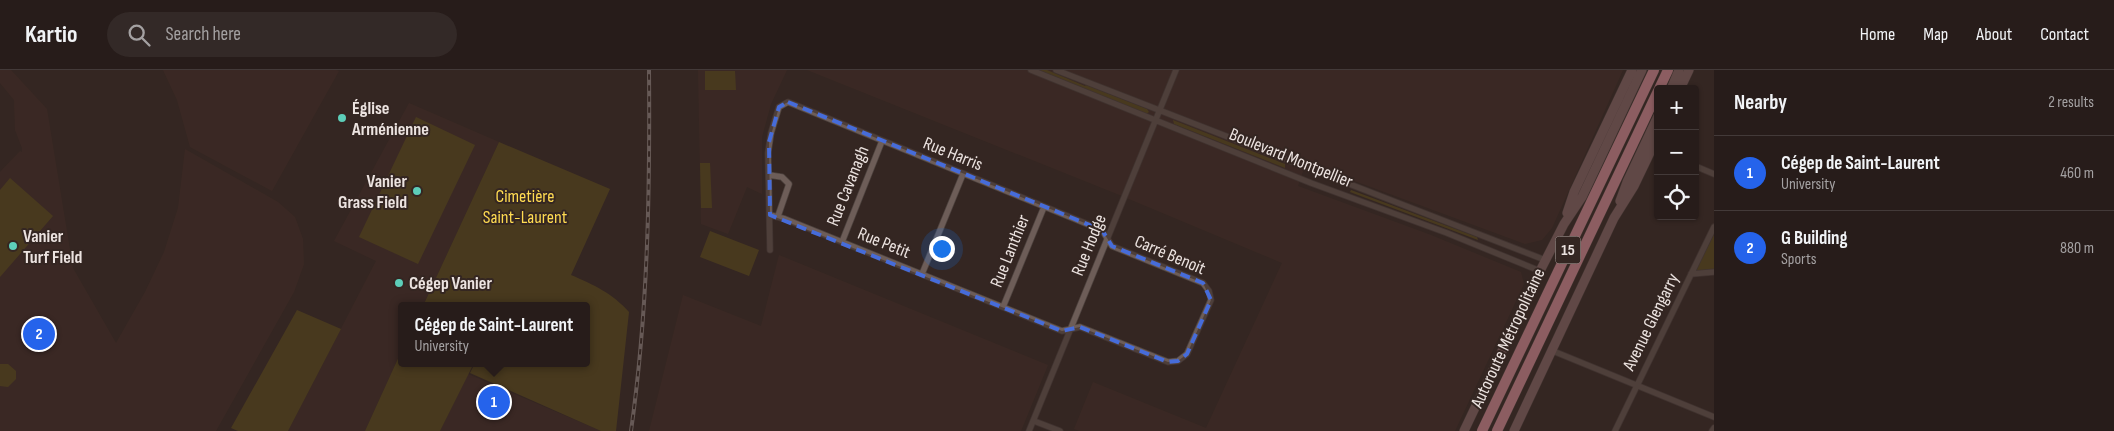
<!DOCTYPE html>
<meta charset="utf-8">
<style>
:root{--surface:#271c1a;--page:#332927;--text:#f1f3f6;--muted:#a4a1a2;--line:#433a39;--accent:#2563eb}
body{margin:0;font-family:"Sofia Sans Condensed",sans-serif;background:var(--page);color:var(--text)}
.controls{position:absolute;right:15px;top:15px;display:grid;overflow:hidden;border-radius:5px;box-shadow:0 1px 4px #0004}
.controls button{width:45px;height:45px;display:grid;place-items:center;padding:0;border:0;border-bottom:1px solid var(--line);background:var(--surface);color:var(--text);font:25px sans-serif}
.you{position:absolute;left:941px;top:178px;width:18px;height:18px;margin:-12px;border:4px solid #fff;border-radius:50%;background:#1a73e8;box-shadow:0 0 0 8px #1a73e833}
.badge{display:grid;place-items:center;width:32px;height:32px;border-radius:50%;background:var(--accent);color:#fff;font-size:16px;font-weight:700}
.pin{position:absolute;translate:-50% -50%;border:2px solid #fff;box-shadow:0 1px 5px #0006}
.popup{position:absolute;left:398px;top:232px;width:192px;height:65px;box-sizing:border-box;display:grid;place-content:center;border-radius:5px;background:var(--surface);filter:drop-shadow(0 1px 4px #0005);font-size:16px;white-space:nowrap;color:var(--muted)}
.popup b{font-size:19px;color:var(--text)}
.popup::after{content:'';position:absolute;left:50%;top:100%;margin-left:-10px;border:10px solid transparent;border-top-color:var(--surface)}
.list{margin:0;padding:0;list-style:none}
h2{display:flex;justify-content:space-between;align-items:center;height:65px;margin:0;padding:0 20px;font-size:21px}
h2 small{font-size:16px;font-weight:400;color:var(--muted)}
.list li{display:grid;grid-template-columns:32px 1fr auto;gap:15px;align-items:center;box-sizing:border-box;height:75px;padding:0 20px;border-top:1px solid var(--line)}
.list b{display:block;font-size:19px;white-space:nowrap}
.list p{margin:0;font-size:16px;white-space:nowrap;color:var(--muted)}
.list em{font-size:16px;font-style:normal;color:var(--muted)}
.icon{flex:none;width:28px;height:28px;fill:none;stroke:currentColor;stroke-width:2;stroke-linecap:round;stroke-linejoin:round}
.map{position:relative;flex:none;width:1714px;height:361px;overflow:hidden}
header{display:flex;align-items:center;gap:30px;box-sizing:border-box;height:70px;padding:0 25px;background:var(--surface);border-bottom:1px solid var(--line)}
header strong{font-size:24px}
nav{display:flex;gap:28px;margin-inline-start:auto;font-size:18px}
.search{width:350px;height:45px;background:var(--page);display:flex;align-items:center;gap:12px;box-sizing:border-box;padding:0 18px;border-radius:28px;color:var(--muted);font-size:19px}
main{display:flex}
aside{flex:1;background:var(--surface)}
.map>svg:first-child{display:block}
.built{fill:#412c26}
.green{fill:#605119}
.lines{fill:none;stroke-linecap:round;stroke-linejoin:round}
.street-casing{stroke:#4d423e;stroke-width:7}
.secondary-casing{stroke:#4d423e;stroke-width:10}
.highway-casing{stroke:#4d423e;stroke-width:11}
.street{stroke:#6d5d58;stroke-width:5.5}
.secondary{stroke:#967172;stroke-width:9}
.highway{stroke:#f5a1ae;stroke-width:10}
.rail-casing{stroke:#a39894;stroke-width:4}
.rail{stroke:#342622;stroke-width:2;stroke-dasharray:5.5;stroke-linecap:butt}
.marked{fill:none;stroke:#466cda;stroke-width:4;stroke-dasharray:10 6;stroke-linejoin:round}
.poi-dot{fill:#5dceb9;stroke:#342622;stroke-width:2}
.labels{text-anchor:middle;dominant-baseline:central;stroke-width:4;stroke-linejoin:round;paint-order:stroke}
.shield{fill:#342622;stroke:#b5aaa7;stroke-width:1}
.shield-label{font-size:16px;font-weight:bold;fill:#ece3e0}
.poi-label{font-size:18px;font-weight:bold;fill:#ece3e0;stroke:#342622;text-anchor:start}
.street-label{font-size:18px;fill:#ece3e0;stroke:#342622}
.park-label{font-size:18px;fill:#ffdb51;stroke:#342622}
</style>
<header>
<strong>Kartio</strong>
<div class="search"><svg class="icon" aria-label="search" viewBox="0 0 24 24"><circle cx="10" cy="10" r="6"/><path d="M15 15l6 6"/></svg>Search here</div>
<nav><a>Home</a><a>Map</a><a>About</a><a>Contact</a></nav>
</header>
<main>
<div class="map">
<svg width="1714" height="361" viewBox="0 0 1714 361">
<rect width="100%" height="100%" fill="#342622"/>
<path class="built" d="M0 0H11L47 39 73 198 116 273 145 222 164 182 178 138 185 79 278 132 295 147 303 169 304 194 294 222 216 361H0V102L20 81 22 82V78L15 60 14 30 0 13Z
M163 0H336L339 1 272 121 190 77 177 30Z
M698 0H787L771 34 762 67V124L747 117 728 164 701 154Z
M807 0H1623L1552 158 1542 170 1525 174 1306 93 1298 116 1431 165 1521 202 1524 214 1455 361H1080L1074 359 1093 312 1206 358 1282 193 1117 124Z
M409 33 499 72 423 236H402L401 282 365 361H288L376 191 334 171Z
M779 185 1048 295 1021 361H649L683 225 761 256Z
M468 304 601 361H440Z"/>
<path class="green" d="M1037 0H1047L1085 16 1086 15 1147 39 1149 42 1146 44Z
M705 1H735L736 20H705Z
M416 47 475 75 418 194 359 167Z
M1173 50 1285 94V98L1174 54Z
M499 72 610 119 571 205C594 215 612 223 629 242L616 361H601L470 303 475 293H586V236H423Z
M700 93H710L712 138H701Z
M10 108 53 146 0 207V120Z
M1351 120 1477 167 1478 170 1350 122Z
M1714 157V202L1691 204Z
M710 161 759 180 749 206 700 187Z
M297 240 341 259 288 361H238L231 358Z
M401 282 402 293H474L440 361H365Z
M0 294H8L16 301V309L8 317 0 316Z"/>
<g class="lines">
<defs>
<path id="street" d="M1031 0 1311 113 1447 163 1540 201
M1056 0 1545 190
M1695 96 1714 104
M769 105 782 107 789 114 778 146
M770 145 785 149 1062 261 1080 257 1168 292 1178 291 1187 284 1211 230 1209 221 1203 213 1112 176 1102 160 788 32 779 37 771 63 768 83 770 180
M842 172 882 71
M922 204 963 104
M1691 204 1714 202
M1003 237 1044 137
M1553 281 1714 347
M1034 351 1060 361
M1029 361 1176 0
M1615 361 1714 157
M1712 361 1714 358"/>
<path id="secondary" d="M1671 19 1679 0
M1680 19 1689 0
M1620 131 1627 112 1658 46
M1567 143 1574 122 1632 0
M1464 361 1540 201 1564 154 1582 127 1642 0
M1514 361 1614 148 1634 116 1658 66"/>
<path id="highway" d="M1659 19 1668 0
M1482 361 1654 0
M1497 361 1658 21"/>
</defs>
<use href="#street" class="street-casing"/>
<use href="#secondary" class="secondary-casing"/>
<use href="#highway" class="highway-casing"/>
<use href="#street" class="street"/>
<use href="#secondary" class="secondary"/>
<use href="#highway" class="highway"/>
<defs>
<path id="rail" d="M631 361C648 241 650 121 649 0"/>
</defs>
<use href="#rail" class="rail-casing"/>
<use href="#rail" class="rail"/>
</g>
<path d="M0 0H1714V361H0ZM788 32 1102 160 1112 176 1203 213 1211 230 1187 284 1178 291 1168 292 1080 257 1062 261 770 145 769 72 779 37Z" fill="#342622" fill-opacity=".55" fill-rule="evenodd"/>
<path class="marked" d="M788 32 1102 160 1112 176 1203 213 1211 230 1187 284 1178 291 1168 292 1080 257 1062 261 770 145 769 72 779 37Z"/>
<g class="poi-dot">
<circle cx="342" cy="48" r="5"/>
<circle cx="417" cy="121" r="5"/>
<circle cx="13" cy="176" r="5"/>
<circle cx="399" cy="213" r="5"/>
</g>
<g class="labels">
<rect class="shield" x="1555.5" y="166.5" width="25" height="27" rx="4"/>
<g class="shield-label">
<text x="1568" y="180">15</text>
</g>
<g class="poi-label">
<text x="352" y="38">Église<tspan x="352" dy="21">Arménienne</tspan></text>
<text x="407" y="111" text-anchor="end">Vanier<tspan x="407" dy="21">Grass Field</tspan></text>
<text x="23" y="166">Vanier<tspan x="23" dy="21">Turf Field</tspan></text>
<text x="409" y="213">Cégep Vanier</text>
</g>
<g class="street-label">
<text transform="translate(953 84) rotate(22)">Rue Harris</text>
<text transform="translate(1291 88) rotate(22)">Boulevard Montpellier</text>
<text transform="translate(848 116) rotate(-68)">Rue Cavanagh</text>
<text transform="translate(884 173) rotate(22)">Rue Petit</text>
<text transform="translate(1089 175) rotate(-68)">Rue Hodge</text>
<text transform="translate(1010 181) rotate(-68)">Rue Lanthier</text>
<text transform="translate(1170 185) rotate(23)">Carré Benoit</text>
<text transform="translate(1651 252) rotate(-64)">Avenue Glengarry</text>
<text transform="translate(1508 268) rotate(-65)">Autoroute Métropolitaine</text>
</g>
<g class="park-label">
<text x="525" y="126">Cimetière<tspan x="525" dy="21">Saint-Laurent</tspan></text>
</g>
</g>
</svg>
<div class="controls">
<button>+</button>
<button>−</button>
<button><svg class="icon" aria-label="locate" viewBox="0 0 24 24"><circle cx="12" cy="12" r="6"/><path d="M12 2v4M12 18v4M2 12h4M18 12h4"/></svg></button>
</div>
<div class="you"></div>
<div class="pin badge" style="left:494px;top:332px">1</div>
<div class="popup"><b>Cégep de Saint-Laurent</b>University</div>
<div class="pin badge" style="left:39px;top:264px">2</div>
</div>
<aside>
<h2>Nearby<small>2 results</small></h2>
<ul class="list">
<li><span class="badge">1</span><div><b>Cégep de Saint-Laurent</b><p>University</p></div><em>460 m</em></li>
<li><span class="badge">2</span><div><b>G Building</b><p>Sports</p></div><em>880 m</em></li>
</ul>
</aside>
</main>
